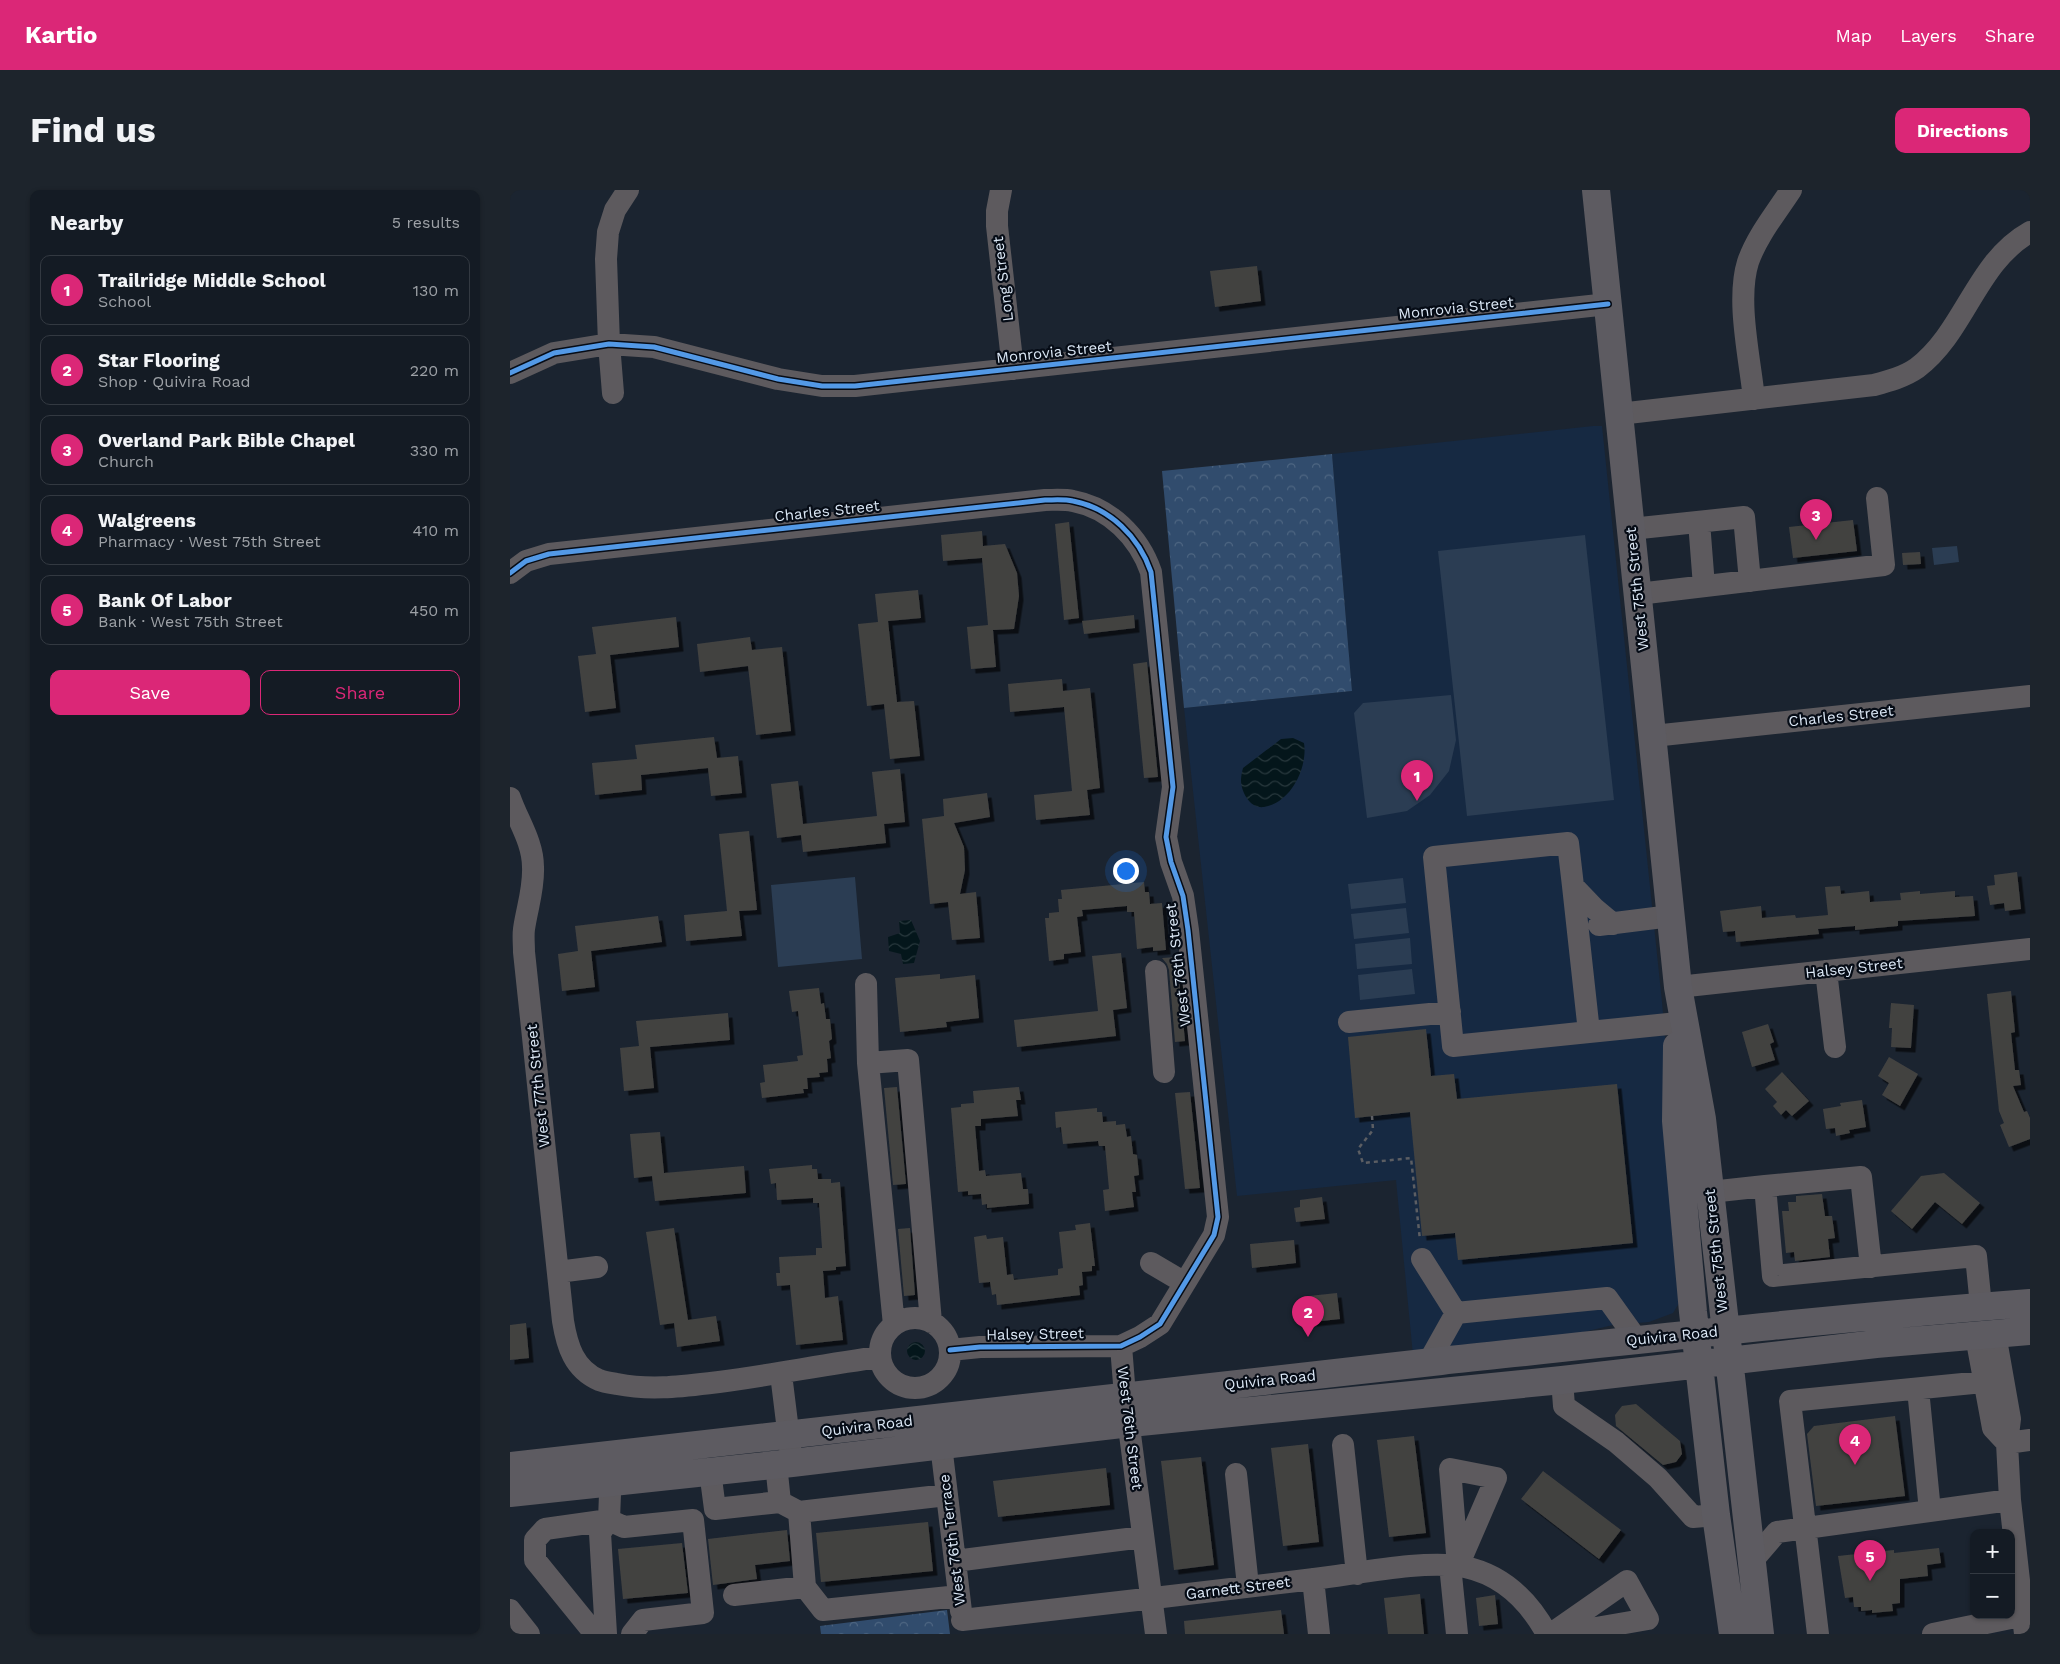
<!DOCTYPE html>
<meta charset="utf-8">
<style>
:root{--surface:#141b24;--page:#1d242c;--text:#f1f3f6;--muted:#9da1a6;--line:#333941;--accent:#db2777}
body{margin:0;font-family:"Work Sans",sans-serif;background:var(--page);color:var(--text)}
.controls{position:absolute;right:15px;bottom:15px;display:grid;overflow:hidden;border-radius:10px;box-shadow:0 1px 4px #0004}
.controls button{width:45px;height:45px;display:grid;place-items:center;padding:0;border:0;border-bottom:1px solid var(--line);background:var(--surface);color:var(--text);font:25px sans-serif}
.you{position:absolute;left:615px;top:680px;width:18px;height:18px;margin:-12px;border:4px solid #fff;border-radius:50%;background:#1a73e8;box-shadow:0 0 0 8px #1a73e833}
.badge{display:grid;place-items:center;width:32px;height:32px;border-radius:50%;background:var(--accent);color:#fff;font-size:16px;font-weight:700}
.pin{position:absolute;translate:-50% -41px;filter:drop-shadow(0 1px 2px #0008)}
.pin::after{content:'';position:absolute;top:26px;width:18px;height:15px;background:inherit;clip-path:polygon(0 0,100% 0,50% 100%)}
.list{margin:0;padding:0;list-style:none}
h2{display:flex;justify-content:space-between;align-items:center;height:65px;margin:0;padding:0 20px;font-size:21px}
h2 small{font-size:16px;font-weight:400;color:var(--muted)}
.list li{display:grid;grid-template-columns:32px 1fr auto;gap:15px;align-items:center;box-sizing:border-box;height:70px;margin:0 10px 10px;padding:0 10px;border:1px solid var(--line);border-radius:10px}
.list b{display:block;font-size:19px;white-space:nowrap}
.list p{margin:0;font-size:16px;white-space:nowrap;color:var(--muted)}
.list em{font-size:16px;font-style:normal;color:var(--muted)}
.actions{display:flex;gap:10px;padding:15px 20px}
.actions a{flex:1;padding:11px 0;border:1px solid var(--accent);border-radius:10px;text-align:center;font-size:18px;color:var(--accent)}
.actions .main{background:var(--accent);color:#fff}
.map{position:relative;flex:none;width:1520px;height:1444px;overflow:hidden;border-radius:10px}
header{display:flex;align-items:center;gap:30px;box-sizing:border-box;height:70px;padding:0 25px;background:var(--accent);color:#fff}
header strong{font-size:24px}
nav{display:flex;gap:28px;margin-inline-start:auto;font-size:18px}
.intro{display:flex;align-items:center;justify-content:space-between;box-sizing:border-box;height:120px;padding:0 30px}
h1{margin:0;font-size:35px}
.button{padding:12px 22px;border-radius:10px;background:var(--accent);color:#fff;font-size:18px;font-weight:700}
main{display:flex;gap:30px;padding:0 30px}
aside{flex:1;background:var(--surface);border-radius:10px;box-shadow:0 1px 4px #0004}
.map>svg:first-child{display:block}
.built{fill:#162942}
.forest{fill:url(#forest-crowns)}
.green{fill:#2b3d53}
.water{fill:url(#water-waves)}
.building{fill:#424241;filter:url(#shadow)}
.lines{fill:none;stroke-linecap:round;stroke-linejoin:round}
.path{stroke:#5c5e63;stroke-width:2.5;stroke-dasharray:4 4;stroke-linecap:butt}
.minor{stroke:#5d5a5e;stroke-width:22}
.major{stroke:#5d5b61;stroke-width:28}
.cycleway-casing{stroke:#060c16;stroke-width:8}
.cycleway{stroke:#5399e6;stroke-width:5}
.labels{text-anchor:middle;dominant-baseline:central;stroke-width:4.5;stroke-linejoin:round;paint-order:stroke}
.street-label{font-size:15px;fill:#dce8f6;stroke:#060c16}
</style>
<header>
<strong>Kartio</strong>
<nav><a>Map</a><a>Layers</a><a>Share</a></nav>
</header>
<div class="intro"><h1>Find us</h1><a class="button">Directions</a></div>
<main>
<aside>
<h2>Nearby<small>5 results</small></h2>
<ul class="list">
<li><span class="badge">1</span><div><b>Trailridge Middle School</b><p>School</p></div><em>130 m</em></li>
<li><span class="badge">2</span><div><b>Star Flooring</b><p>Shop · Quivira Road</p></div><em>220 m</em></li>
<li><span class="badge">3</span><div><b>Overland Park Bible Chapel</b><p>Church</p></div><em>330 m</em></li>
<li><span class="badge">4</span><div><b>Walgreens</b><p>Pharmacy · West 75th Street</p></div><em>410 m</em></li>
<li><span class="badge">5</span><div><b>Bank Of Labor</b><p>Bank · West 75th Street</p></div><em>450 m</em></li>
</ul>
<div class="actions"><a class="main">Save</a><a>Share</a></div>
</aside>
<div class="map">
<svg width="1520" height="1444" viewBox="0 0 1520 1444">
<defs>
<pattern id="forest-crowns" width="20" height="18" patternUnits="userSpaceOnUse" patternTransform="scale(1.25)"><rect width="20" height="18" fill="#314c6d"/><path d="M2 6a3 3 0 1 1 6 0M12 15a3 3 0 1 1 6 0" fill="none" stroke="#4e6682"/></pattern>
<pattern id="water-waves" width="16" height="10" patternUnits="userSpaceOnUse" patternTransform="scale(1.25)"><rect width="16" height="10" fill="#04161b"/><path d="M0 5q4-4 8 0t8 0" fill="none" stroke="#28383d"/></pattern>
<filter id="shadow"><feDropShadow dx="4.5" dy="4.5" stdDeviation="0" flood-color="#0009"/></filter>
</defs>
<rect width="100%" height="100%" fill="#1b2430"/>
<path class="built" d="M1083 236H1092L1152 812 1156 859 1169 1113 1163 1123 1139 1132 1103 1135 1040 1150 903 1165 886 990 727 1006 674 518 842 501 822 264Z"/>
<path class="forest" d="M822 264 842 501 674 518 652 281Z
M437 1420 440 1444H311L310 1436Z"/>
<path class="green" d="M1075 345 1104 610 957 626 928 361Z
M1447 356 1449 372 1424 375 1422 358Z
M941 505 946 550 939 581 920 605 897 621 857 628 844 523 853 513Z
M345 687 352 769 268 777 261 695Z
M893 688 896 713 841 719 838 694Z
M896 718 899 743 844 749 841 724Z
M900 748 902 774 847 779 845 754Z
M902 779 905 804 850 810 848 785Z"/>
<path class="water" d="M783 548 794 553C798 577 781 613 754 617 740 619 731 602 731 590 731 586 732 582 733 578L771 549Z
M401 730 410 751 404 773 393 774 391 764 379 761 378 747 390 743 389 731Z
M397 1161a9 9 0 1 1 18 0a9 9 0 1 1-18 0Z"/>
<path class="building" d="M747 76 751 111 705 117 700 81Z
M1343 330 1347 361 1283 368 1279 337Z
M559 332 569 428 554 430 545 334Z
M472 341 473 356 495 354 507 383 509 406 504 439 483 440 486 477 461 479 457 437 478 435 472 368 433 371 431 345Z
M1410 362 1411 374 1393 375 1392 363Z
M408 400 411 428 378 431 387 512 404 511 410 566 380 569 374 514 357 516 348 434 368 432 365 404Z
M624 425 625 438 574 444 572 431Z
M166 427 169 457 100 465 106 518 75 522 68 466 86 464 82 437Z
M240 447 242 460 272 457 281 541 246 545 238 476 190 482 187 454Z
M637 472 648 587 634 588 623 474Z
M552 489 553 501 580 498 590 598 577 600 580 625 526 630 524 605 562 601 554 517 500 522 498 494Z
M204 547 207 568 228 566 232 603 201 606 198 578 131 585 132 600 85 605 82 573 127 569 125 555Z
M390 579 395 632 374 634 376 653 293 662 291 645 267 648 261 594 288 591 293 634 367 626 362 582Z
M477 603 480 627 444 633 454 657 455 680 450 704 466 702 470 748 442 750 438 712 420 714 412 629 434 626 433 609Z
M239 641 247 720 229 721 232 746 176 751 174 725 217 721 209 644Z
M1507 682 1511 719 1495 721 1494 713 1480 715 1477 696 1485 695 1484 685Z
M634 692 635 702H639L640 714 652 713 656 760 643 761V757L627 759 624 722H617V716L572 720 573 726 567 727 571 762 554 764V769L539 771 535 728H539V723L549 722 548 709H552L551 700Z
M1330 696 1331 704 1359 701 1360 712 1391 710 1390 703 1410 701V704L1445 701V707L1463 706 1465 726 1388 731V736L1345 740V736L1308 739 1309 744 1226 752 1225 741 1213 742 1210 721 1251 716 1252 728 1285 725 1286 728 1318 725 1315 697Z
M148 726 152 752 81 761 85 797 52 801 48 764 68 761 65 736Z
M611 763 617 818 603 820 606 846 507 857 504 830 588 821 582 766Z
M667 767 675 851 665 852 659 780 657 774 652 768Z
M430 784V789L465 785 469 828 436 832 437 837 390 842 385 788Z
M309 798 311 814 314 813 316 829H320L322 849 319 851 321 868 317 869 318 882 309 883 310 887 297 888 298 899H293L294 903 252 908 250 893 255 892 253 875 288 871 287 866 293 865 288 821 282 822 279 801Z
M1501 801 1505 842 1501 843 1505 880H1509L1511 895 1503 896 1514 922 1517 921 1520 928V949L1499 957 1490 935 1494 933 1489 921 1477 804Z
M1381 813 1404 815 1401 858 1381 857 1382 838H1379Z
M218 823 220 850 140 857 144 898 114 901 110 858 129 856 126 831Z
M1258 834 1264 852 1260 854 1265 870 1242 877 1232 842Z
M916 839 921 886 944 884 947 909 1107 894 1123 1053 948 1070 945 1043 912 1046 900 922 845 928 838 847Z
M1379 867 1408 884 1390 916 1372 905 1379 893 1368 886Z
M1272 882 1299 911 1282 926 1276 920 1271 925 1263 916 1267 912 1255 899Z
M387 897 396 994 383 995 374 898Z
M509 897 511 910H506L508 926 471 929V936H465L469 981 475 980 476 986 511 983 513 999H518L519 1014 477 1018V1014L472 1015 471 1004 458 1005V1001L448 1002 441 918 451 917V914L464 913 463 901Z
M680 902 690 998 675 999 665 903Z
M1352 910 1356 937 1339 940 1340 943 1326 946 1325 938 1316 939 1313 919 1331 916 1330 913Z
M587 918V922H592L593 932 606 931V935L615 934 617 947 621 946 623 964 627 965 629 985 624 986 626 1002H622L624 1017 595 1021 593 1000 599 999 595 956H589L588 951 553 954 551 937 546 938 545 922Z
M150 942 154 983 234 976 236 1003 145 1011 142 986 124 988 120 944Z
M302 975V979H307L308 989H321V993L330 992 336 1076 326 1077V1080L313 1081 315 1108 328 1106 333 1150 286 1155 280 1095 267 1096 266 1083H270L269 1067 306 1065V1058H312L309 1013H303V1008L267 1010 266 993 261 994 259 979Z
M1434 983 1470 1013 1452 1034 1425 1012 1402 1039 1381 1021 1411 986Z
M1312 1004 1315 1026H1322L1325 1048 1318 1049 1320 1067 1285 1071 1284 1062 1276 1063 1272 1021H1279L1278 1012H1286V1006Z
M812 1007 815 1029 786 1032 784 1018 790 1017V1010Z
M580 1033 585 1076H582V1081L572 1082 573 1095 569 1096 570 1105 487 1115 486 1104 482 1105 480 1092 469 1093 464 1047 476 1045 477 1049 493 1047 497 1085 503 1084 504 1090 548 1085V1079L553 1078 549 1042 566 1040 565 1035Z
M164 1038 178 1130 206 1126 210 1151 167 1157 164 1133 150 1135 136 1042Z
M400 1038 405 1105 394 1106 388 1039Z
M784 1050 786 1073 742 1078 740 1054Z
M827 1103 830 1129 802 1132 799 1106Z
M16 1133 19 1168 0 1170V1135Z
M1126 1214 1170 1251 1172 1264 1166 1272 1153 1275 1106 1236 1105 1225 1112 1216Z
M1385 1226 1395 1306 1306 1316 1297 1244 1304 1236Z
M904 1246 916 1343 879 1347 867 1250Z
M798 1254 809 1352 773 1356 761 1258Z
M691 1267 704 1375 664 1380 651 1271Z
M596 1278 600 1315 488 1327 483 1291Z
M1033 1281 1111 1340 1089 1369 1011 1309Z
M418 1332 423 1381 311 1392 306 1343Z
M277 1340 280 1371 245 1375 247 1389 203 1395 198 1349Z
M172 1353 178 1403 113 1409 108 1359Z
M1429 1358 1431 1373 1417 1375 1418 1386 1390 1389V1413L1382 1414 1383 1421 1362 1423V1420L1351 1421V1417H1344L1343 1407 1335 1408 1328 1366 1384 1360V1363Z
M910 1404 914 1444H878L874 1408Z
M985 1405 988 1434 969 1436 966 1408Z
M771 1420 774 1444H675L674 1431Z"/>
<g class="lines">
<path class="path" d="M862 926 863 940 848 959 853 973 901 968 910 1050"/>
<path class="minor" d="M491 0 487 21V36L503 179
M0 183 44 163 99 154 144 157 268 189 312 196H345L1098 114
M103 203 99 154 96 69 98 42 105 20 118 0
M1244 209C1240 169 1226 110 1238 72 1247 46 1266 23 1281 0
M1109 224 1364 195C1379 191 1394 187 1407 178 1455 142 1466 72 1520 42
M1189 332 1194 396
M1121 339 1234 327 1240 391
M0 383 16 371 39 364 535 310C544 310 554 309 563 311 600 318 629 347 641 382L663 597 656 647 661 672 673 706 678 740 708 1027 704 1045 650 1134 630 1147 611 1156 470 1157 440 1160
M1128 404 1374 375 1367 308
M1143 546 1520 506
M0 608C8 631 23 652 23 677 24 699 17 718 14 739 13 746 14 754 14 762L53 1131C57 1156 64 1179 89 1190 94 1192 101 1193 107 1194 142 1201 174 1196 209 1192 263 1185 316 1174 370 1167
M1063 696 1079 842 943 856 924 667 1058 653 1063 696 1085 719 1103 734
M1089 735 1161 726
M646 781 654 882
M1316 781 1325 857
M356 794 358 873
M1168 797 1520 759
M839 832 940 822
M1079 842 1168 833
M1255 996 1351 987 1361 1077
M1200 1002 1255 996 1263 1086 1466 1066 1471 1116
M912 1069 946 1123
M641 1073 675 1093
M48 1082 87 1077
M370 1163a35 35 0 1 1 70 0a35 35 0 1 1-70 0Z
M384 1135 358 873 398 870 421 1132
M1485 1144 1500 1229 1497 1253 1500 1310 1515 1444
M1466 1146 1483 1238 1497 1253
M611 1156 615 1206 646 1444
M918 1173 946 1123 1097 1108 1127 1150
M271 1184 282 1273
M1052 1190 1054 1216 1106 1252 1148 1288 1183 1327 1206 1325
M1408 1199 1420 1321
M1497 1253 1520 1250
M431 1255 451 1421
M833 1255 847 1384
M266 1274 270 1312
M940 1279 986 1288 948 1376Z
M200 1281 205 1319 270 1312 289 1322 437 1305
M726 1284 738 1396
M98 1293 100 1304 99 1330 114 1337 183 1330 193 1423 133 1430 122 1444
M289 1322 295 1397 313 1420 449 1406
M1243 1370 1267 1342 1500 1310
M445 1371 633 1347
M940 1375 947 1444
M803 1389 809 1444
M224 1405 295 1397
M0 1420 19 1444
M452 1430C569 1417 687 1403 804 1389 846 1384 915 1369 955 1377 992 1385 1019 1411 1037 1444
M85 1444 25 1370V1350L35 1339 99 1330
M96 1444 90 1343 99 1330
M1041 1444 1117 1391 1138 1429 1051 1444
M1308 1444 1280 1211 1473 1192
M1423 1444 1520 1424"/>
<path class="major" d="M1086 0 1168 797 1192 929 1250 1444
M1167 856 1166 931 1183 1122 1206 1325 1223 1444
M0 1276C311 1241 621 1205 931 1171 1127 1150 1323 1128 1520 1113
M0 1303 282 1273 620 1233 1052 1190 1366 1154 1520 1141"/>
<defs>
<path id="cycleway" d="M0 183 44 163 99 154 144 157 268 189 312 196H345L1098 114
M0 383 16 371 39 364 535 310C544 310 554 309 563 311 600 318 629 347 641 382L663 597 656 647 661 672 673 706 678 740 708 1027 704 1045 650 1134 630 1147 611 1156 470 1157 440 1160"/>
</defs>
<use href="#cycleway" class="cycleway-casing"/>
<use href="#cycleway" class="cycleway"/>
</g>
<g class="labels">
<g class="street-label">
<text transform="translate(493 89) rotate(-97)">Long Street</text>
<text transform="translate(946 118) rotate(-6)">Monrovia Street</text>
<text transform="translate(544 162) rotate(-6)">Monrovia Street</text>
<text transform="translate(317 321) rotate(-6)">Charles Street</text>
<text transform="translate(1127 399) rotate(-96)">West 75th Street</text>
<text transform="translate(1331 526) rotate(-6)">Charles Street</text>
<text transform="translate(668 775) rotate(-97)">West 76th Street</text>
<text transform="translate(1344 778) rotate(-6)">Halsey Street</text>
<text transform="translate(28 896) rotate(-96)">West 77th Street</text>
<text transform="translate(1206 1061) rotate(-96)">West 75th Street</text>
<text transform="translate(525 1144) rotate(-1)">Halsey Street</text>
<text transform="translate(1162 1146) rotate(-6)">Quivira Road</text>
<text transform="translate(760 1190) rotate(-6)">Quivira Road</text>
<text transform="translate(357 1236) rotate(-7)">Quivira Road</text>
<text transform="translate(620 1238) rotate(83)">West 76th Street</text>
<text transform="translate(442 1350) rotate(-97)">West 76th Terrace</text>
<text transform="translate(728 1398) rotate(-7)">Garnett Street</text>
</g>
</g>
</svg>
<div class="controls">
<button>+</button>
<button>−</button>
</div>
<div class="you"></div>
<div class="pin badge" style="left:907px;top:611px">1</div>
<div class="pin badge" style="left:798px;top:1147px">2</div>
<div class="pin badge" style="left:1306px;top:350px">3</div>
<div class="pin badge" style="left:1345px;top:1275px">4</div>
<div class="pin badge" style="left:1360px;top:1391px">5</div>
</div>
</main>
